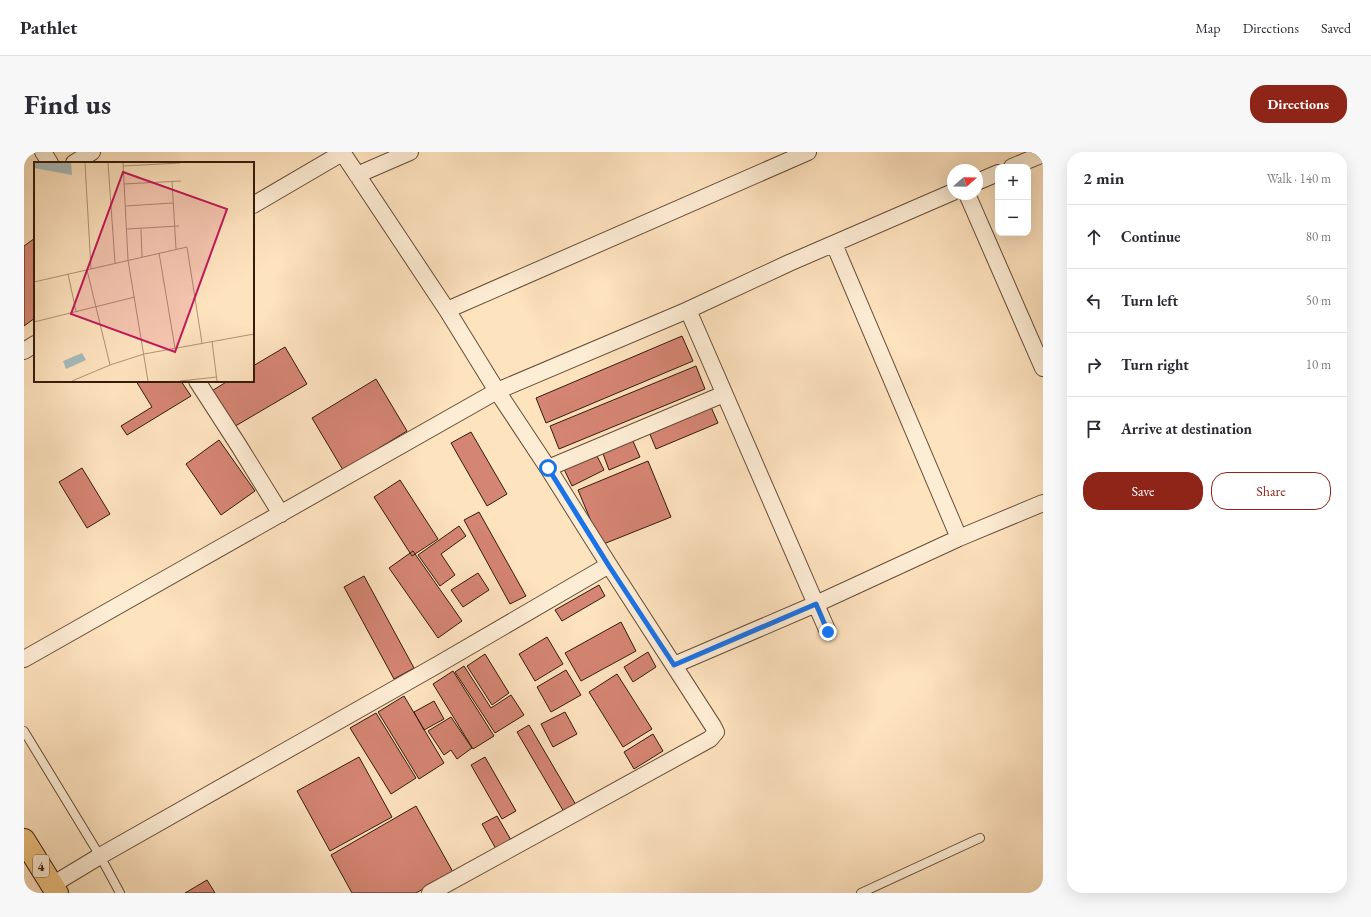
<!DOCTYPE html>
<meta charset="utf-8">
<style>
:root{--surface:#fff;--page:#f7f7f7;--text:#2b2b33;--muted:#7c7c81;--line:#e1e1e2;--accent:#8f2418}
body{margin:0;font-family:"EB Garamond",serif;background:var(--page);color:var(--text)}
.controls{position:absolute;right:12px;top:12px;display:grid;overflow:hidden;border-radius:8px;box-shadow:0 4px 16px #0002}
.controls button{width:36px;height:36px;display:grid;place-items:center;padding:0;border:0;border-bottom:1px solid var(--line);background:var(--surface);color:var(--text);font:20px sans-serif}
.compass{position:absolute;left:923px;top:12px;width:36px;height:36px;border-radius:50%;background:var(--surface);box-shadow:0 4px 16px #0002;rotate:70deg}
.stop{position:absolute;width:12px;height:12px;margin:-9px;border:3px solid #1a73e8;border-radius:50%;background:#fff}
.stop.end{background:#1a73e8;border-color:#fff;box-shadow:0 1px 4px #0008}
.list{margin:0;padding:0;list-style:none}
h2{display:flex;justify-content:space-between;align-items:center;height:52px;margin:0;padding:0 16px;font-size:17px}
h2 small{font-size:13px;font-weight:400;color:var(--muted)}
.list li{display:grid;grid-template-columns:26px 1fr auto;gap:12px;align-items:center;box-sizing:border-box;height:64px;padding:0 16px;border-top:1px solid var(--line)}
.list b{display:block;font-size:15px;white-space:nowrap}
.list em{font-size:13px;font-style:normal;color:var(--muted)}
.actions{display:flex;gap:8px;padding:12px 16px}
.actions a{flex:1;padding:9px 0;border:1px solid var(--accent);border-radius:16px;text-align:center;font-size:14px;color:var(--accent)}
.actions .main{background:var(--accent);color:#fff}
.icon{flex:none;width:22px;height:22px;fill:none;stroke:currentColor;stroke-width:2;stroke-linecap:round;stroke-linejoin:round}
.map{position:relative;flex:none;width:1019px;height:741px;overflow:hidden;border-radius:16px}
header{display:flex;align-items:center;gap:24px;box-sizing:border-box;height:56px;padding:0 20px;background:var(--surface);border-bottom:1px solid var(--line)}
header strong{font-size:19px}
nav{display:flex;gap:22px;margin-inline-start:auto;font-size:14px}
.intro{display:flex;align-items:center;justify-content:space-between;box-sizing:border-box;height:96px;padding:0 24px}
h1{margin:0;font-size:28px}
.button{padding:10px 18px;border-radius:16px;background:var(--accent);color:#fff;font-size:14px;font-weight:700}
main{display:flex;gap:24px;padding:0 24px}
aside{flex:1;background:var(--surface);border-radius:16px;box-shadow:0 4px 16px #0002}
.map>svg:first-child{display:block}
.building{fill:#d58573;stroke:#351b0a}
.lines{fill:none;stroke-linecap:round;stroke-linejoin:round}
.service-casing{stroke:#674d37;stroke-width:10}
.minor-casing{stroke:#674d37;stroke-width:18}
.trunk-casing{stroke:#351b0a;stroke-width:24}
.service{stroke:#feedd5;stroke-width:8}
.minor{stroke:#feedd5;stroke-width:16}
.trunk{stroke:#efc280;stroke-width:22}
.route{stroke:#1a73e8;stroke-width:5}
.labels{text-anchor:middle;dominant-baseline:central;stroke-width:3;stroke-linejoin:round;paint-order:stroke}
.shield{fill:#feedd5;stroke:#715a47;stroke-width:1}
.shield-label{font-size:13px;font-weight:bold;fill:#351b0a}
.inset-road{fill:none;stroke:#ae9377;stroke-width:1}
.view{fill:#c2185b;fill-opacity:0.15;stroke:#c2185b;stroke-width:2}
.inset-edge{fill:none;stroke:#351b0a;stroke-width:2}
</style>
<header>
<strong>Pathlet</strong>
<nav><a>Map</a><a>Directions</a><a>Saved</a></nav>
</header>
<div class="intro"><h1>Find us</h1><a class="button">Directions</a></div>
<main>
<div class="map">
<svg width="1019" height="741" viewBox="0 0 1019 741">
<rect width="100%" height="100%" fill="#fee3bf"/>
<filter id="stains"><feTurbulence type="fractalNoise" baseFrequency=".005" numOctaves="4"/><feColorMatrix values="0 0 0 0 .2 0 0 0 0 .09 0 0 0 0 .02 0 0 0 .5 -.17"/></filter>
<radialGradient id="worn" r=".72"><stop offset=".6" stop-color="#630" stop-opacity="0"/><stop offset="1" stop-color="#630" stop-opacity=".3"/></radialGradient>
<path class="building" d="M11 86V166L0 174V94Z
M658 184 669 209 522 271 512 246Z
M261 195 283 232 208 276 186 240 204 229H229V214Z
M672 214 681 237 535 297 526 274Z
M352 227 383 279 319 318 288 266Z
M112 229H157L167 244 103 283 97 274 128 255Z
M687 255 694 271 632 297 625 280Z
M447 280 483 342 463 354 427 291Z
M608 287 616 305 585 318 578 299Z
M195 288 231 339 197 363 162 312Z
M571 300 580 318 548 334 539 315Z
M624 309 647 365 577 393 554 338Z
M58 316 86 362 63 376 35 330Z
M376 328 414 387 388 404 350 345Z
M455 360 502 444 486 452 440 368Z
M435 374 442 384 417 402 431 423 416 434 394 403Z
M389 399 438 469 414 486 365 416Z
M454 421 465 438 439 455 427 438Z
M340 424 390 516 370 527 320 435Z
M575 433 581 444 538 469 531 458Z
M597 470 612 499 557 529 541 501Z
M523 485 539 512 511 529 495 502Z
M624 500 632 515 609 530 600 515Z
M461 502 485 541 468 553 443 514Z
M440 514 467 556 487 543 500 563 471 581 431 520Z
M542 518 557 543 527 560 513 535Z
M429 519 470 584 449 597 409 532Z
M593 522 628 577 599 595 565 540Z
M380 544 420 611 395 627 354 560Z
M410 549 420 567 400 578 390 560Z
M541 560 553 582 529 595 517 572Z
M352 561 392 626 367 642 326 576Z
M427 565 448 596 433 607 427 598 420 603 404 579Z
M505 573 552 653 540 660 493 580Z
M629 582 639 599 610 617 600 600Z
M335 605 368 665 306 699 273 639Z
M461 605 492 659 478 667 447 613Z
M392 654 429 720 392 741H328L307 703Z
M473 664 487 688 472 697 458 672Z
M183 728 191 741H161Z"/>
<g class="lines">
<defs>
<path id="service" d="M0 579 76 704 96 741
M837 741 956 686"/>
<path id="minor" d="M19 0 26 11
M318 0 423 158 473 239 524 316 585 413 689 574 692 580 686 587 406 741
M50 11 68 0
M988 15 1019 2
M333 23 386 0
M953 30 974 21
M943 42 1019 216
M229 53 318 1
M810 92 935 386
M423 158 784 0
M664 158 804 480
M0 199 11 192
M173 229 215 294 257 362
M524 316 700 242
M0 507 473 239 664 158 765 111 929 40
M650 513 792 452 935 386 1019 351
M28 733 76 704 415 512 585 413"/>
<path id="trunk" d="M0 688 33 741"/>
</defs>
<use href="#service" class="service-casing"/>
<use href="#minor" class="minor-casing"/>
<use href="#trunk" class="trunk-casing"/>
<use href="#service" class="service"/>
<use href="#minor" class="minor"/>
<use href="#trunk" class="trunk"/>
</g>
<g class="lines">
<path class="route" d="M524 316 585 414 650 513 792 452 804 480"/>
</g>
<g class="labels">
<rect class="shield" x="9" y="703" width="16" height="22" rx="3"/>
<g class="shield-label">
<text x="17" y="714">4</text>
</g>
</g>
<g transform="translate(10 10)">
<rect width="220" height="220" fill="#fee3bf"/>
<path d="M0 1H37L38 13 0 6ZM48 191 52 198 32 207 29 199Z" fill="#a5bbbd"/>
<path class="inset-road" d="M51 1 57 107M74 1 81 101M89 1 94 98 114 219M89 4 146 1M138 19 142 87M90 22 147 19M91 44 139 41M93 67 145 64M107 67 108 95M125 91 141 186M53 108 76 203M34 112 42 149M0 120 153 85 168 181M0 160 101 135M178 179 183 219M38 219 76 203 110 192 220 172M146 219 183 215"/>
<path class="view" d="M89 10 193 47 141 190 37 152Z"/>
<rect width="220" height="220" class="inset-edge"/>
</g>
<rect width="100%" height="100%" filter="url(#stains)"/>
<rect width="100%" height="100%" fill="url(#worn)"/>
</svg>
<div class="controls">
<button>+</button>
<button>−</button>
</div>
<svg class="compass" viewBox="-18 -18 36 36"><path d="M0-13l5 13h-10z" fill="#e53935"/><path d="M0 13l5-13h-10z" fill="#7c7c81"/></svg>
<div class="stop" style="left:524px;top:316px"></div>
<div class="stop end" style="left:804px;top:480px"></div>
</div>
<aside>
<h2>2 min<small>Walk · 140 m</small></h2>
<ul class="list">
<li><svg class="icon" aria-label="ahead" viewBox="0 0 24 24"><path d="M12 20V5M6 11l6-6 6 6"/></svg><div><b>Continue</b></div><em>80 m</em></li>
<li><svg class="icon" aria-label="left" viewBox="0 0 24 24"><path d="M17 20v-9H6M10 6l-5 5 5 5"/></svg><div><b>Turn left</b></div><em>50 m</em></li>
<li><svg class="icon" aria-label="right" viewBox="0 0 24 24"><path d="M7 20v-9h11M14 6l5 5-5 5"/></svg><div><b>Turn right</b></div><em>10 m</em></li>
<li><svg class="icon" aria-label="arrive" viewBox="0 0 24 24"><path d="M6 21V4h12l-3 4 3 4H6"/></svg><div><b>Arrive at destination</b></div></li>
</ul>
<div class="actions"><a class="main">Save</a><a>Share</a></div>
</aside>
</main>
